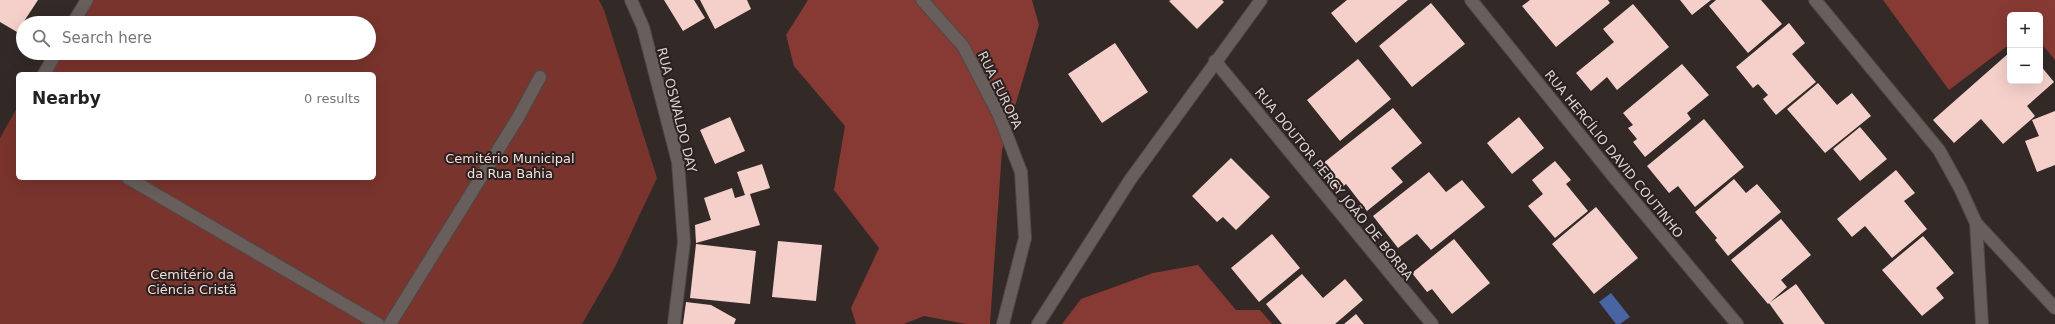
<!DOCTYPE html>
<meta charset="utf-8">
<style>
:root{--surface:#fff;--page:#f6f6f6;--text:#222;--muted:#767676;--line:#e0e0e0}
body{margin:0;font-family:"DejaVu Sans",sans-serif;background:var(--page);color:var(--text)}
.controls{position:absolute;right:12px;top:12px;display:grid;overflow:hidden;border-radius:6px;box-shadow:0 4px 16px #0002}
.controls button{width:36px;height:36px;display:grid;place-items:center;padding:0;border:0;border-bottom:1px solid var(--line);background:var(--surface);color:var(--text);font:20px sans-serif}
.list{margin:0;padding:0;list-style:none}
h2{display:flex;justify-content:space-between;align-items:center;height:52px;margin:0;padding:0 16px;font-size:17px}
h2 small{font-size:13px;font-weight:400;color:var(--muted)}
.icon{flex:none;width:22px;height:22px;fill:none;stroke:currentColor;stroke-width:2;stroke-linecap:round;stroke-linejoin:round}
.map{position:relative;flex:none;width:2055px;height:324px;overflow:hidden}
.search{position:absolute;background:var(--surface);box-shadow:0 4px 16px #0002;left:16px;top:16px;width:360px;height:44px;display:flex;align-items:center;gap:10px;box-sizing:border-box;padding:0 14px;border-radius:22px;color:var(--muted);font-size:15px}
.panel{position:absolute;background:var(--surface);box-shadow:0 4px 16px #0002;left:16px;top:72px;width:360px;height:108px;border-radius:6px}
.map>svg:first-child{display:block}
.green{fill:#79342d}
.forest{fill:#873a33}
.water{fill:#4964a3}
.building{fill:#f5d0ca}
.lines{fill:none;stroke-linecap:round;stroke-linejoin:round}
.minor-casing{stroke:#4f4847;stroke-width:14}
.minor{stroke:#685e5c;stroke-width:12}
.labels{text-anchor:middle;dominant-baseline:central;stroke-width:4;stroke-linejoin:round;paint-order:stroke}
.street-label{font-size:13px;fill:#d8d2d1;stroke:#29201f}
.park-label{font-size:13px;fill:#f6deda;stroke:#29201f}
</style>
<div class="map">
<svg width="2055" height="324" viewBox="0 0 2055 324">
<rect width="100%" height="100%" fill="#332a28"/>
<path class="green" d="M79 0H599L604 10 657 178 615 267 582 324H0V138L18 106V178H374V74H36L48 53H369V23H66Z"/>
<path class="forest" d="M808 0H1032L1039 25 1002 150 990 324H966L924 316 904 324H856L851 308 879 248 834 190 845 126 794 66 786 35Z
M1883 0H2055V60L2040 42V15H2010V44L1949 90Z
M1198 265 1236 310H1260L1272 324H1062L1081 299 1153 273Z"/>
<path class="water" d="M1611 293 1630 317 1620 324H1616L1599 302Z"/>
<path class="building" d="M0 0H38L17 32 0 22Z
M664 0H694L705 18 683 31Z
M700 0H747L751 9 715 29Z
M1171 0H1222L1224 2 1197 29 1169 1Z
M1347 0H1408L1356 43 1331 13Z
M1530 0H1608L1610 3 1556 47 1522 6Z
M1680 0H1711L1692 15Z
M1716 0H1761L1782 24 1748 53 1709 6Z
M1431 3 1465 44 1412 87 1379 46Z
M1633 4 1669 47 1617 90 1607 77 1591 91 1576 73 1614 42 1603 29Z
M1789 23 1805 43 1792 54 1816 82 1776 115 1763 99 1768 95 1758 84 1753 88 1736 67Z
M1115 43 1148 92 1102 123 1068 74Z
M2010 52V81H2040V65L2054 82 2027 106 2035 116 2003 144 1981 119 1954 143 1933 120Z
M1358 59 1391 99 1340 141 1307 100Z
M1682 64 1709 95 1687 113 1691 119 1645 157 1633 142 1637 139 1628 128 1633 125 1623 113Z
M1818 83 1837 105 1852 93 1871 116 1825 153 1787 109Z
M1393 108 1422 143 1391 168 1403 182 1367 211 1346 184 1336 192 1317 168Z
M2055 111V165L2037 172 2025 141 2039 136 2032 120Z
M730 117 745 151 715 164 700 130Z
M1519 117 1544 148 1512 174 1487 143Z
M1704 119 1744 167 1695 207 1678 186 1669 193 1647 166Z
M1860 127 1887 159 1860 181 1833 149Z
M1231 158 1270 197 1236 230 1223 217 1217 222 1192 196Z
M1555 161 1571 180 1566 184 1588 211 1555 238 1528 206 1543 194 1532 180Z
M762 164 770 188 750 194 760 225 696 243 695 225 711 220 704 198 732 188 735 198 745 195 737 172Z
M1896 170 1915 193 1904 201 1927 229 1892 258 1865 226 1852 237 1837 219Z
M1429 172 1446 192 1462 180 1485 207 1431 250 1417 234 1398 248 1373 216Z
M1734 179 1746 193 1757 184 1781 212 1728 256 1715 240 1717 238 1695 212Z
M1596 207 1638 258 1594 294 1552 244Z
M1781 219 1811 255 1781 280 1787 287 1768 304 1731 260Z
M1272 234 1300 268 1259 302 1231 268Z
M1923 236 1954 273 1936 288 1944 298 1922 316 1882 270Z
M1454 239 1490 283 1452 314 1432 289 1427 292 1412 273Z
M778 241 822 245 816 301 772 297Z
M696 244 756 251 750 304 690 298Z
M1302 274 1323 298 1345 279 1363 300 1335 324H1282L1266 304Z
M1796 284 1825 324H1784L1769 303Z
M686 302 711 305 736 319 734 324H683Z
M1356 314 1364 324H1344Z"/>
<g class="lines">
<defs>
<path id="minor" d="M631 0 643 27 678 162 684 242 674 324
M922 0 963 46 999 115 1021 172 1025 238 1003 324
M1471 0 1613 176 1737 324
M1815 0 1939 150 1960 188 1976 223 1982 324
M73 23 87 0
M1215 61 1432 324
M44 74 56 53
M128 178 378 324
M1976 223 2055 308
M390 324 519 116 540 77
M1038 324 1130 180 1261 0"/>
</defs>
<use href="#minor" class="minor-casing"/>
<use href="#minor" class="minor"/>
</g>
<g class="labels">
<g class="street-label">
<text transform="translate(1000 90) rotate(64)">RUA EUROPA</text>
<text transform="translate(677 110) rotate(76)">RUA OSWALDO DAY</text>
<text transform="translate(1614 154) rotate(51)">RUA HERCÍLIO DAVID COUTINHO</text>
<text transform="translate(1334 184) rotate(51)">RUA DOUTOR PERCY JOÃO DE BORBA</text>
</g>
<g class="park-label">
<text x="510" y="158">Cemitério Municipal<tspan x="510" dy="15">da Rua Bahia</tspan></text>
<text x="192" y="274">Cemitério da<tspan x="192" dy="15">Ciência Cristã</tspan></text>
</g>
</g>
</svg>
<div class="controls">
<button>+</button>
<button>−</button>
</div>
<div class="search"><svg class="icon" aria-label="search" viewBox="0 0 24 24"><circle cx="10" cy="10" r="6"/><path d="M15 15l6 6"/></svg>Search here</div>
<section class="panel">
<h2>Nearby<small>0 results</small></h2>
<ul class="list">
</ul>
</section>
</div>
